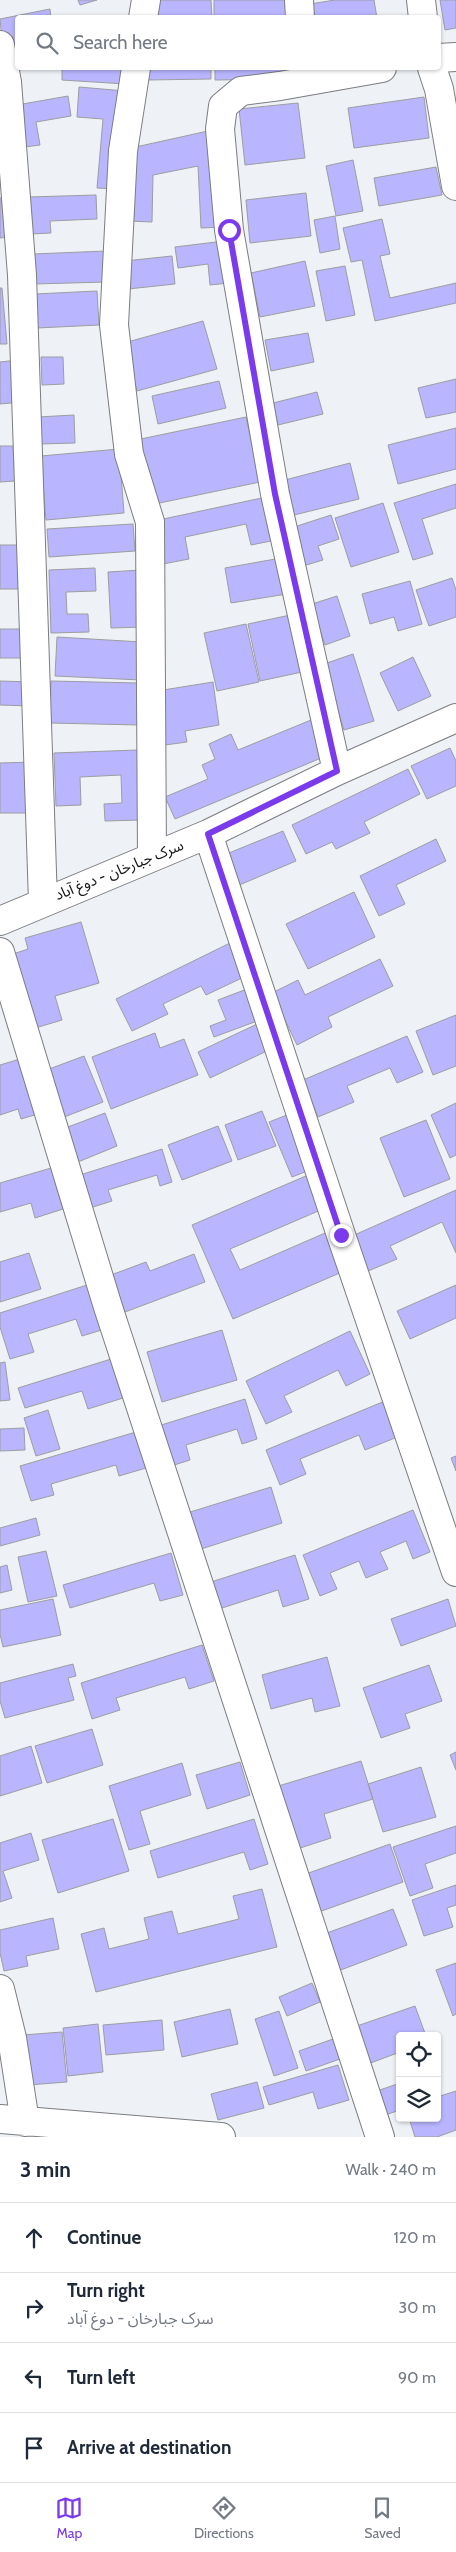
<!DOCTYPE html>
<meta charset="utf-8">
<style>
:root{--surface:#fff;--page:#f6f6f7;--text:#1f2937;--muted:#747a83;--line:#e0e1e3;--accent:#7c3aed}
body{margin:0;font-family:Cabin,"Noto Sans Arabic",sans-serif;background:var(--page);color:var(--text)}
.controls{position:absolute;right:15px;bottom:15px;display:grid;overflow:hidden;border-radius:5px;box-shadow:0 1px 4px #0004}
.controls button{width:45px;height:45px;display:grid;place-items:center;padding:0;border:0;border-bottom:1px solid var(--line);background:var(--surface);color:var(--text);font:25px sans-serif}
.stop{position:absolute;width:15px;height:15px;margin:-11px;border:4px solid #7c3aed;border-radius:50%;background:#fff}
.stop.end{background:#7c3aed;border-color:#fff;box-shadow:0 1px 5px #0008}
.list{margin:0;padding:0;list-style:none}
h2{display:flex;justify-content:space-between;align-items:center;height:65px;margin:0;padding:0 20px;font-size:21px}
h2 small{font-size:16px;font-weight:400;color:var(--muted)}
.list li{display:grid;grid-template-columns:32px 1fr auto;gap:15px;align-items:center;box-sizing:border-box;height:70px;padding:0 20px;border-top:1px solid var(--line)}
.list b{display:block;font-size:19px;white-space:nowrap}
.list p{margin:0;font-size:16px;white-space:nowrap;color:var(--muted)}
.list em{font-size:16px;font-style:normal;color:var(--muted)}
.icon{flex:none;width:28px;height:28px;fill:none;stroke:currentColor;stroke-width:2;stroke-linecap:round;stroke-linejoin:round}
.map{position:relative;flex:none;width:456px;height:2137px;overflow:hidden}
.search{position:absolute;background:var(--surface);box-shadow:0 1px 4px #0004;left:15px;right:15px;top:15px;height:55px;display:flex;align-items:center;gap:12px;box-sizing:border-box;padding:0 18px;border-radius:5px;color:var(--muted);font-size:19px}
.sheet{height:345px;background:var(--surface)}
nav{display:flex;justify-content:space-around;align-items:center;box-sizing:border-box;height:70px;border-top:1px solid var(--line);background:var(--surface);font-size:14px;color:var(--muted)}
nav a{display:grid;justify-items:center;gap:2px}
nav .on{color:var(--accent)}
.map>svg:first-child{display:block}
.building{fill:#b9b5ff;stroke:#9d9da1}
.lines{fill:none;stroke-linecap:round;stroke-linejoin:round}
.street-casing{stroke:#7b7d81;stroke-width:30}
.street{stroke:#fff;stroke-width:28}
.route{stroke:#7c3aed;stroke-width:6}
.labels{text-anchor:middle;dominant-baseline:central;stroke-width:4.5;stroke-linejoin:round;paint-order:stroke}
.street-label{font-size:15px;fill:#131415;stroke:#fff}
</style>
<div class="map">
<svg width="456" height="2137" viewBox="0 0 456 2137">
<rect width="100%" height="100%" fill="#eef1f5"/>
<path class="building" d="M78 0H97L80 5Z
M151 0H211L212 18H151Z
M214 0H288V18H214Z
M335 0H374L377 18H312L310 4Z
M440 0H456V28L445 30Z
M50 9 51 18H18V47L3 50 0 19Z
M62 68H130L126 84 62 80Z
M147 68H211V79L147 80Z
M215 68H289V79L215 80Z
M79 87 125 91 117 189 97 188 103 119 77 117Z
M68 96 71 116 36 122 40 145 25 147 17 105Z
M424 97 429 138 354 148 348 108Z
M298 103 305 158 245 165 239 109Z
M217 129 223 227 201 228 198 166 153 175 152 222 129 221 131 148Z
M353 160 363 211 336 216 326 166Z
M436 167 442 195 379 206 374 178Z
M306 193 311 236 250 243 246 200Z
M96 195 97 219 50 221 51 233 31 234 29 197Z
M6 197 9 237 0 238V198Z
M335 216 340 249 320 253 314 220Z
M382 219 390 254 380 256 390 298 456 283V303L375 321 362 260 351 262 343 228Z
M224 241 229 283 210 285 208 264 178 268 175 247Z
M106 251 107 282 34 284 33 254Z
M172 256 175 284 128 289 125 261Z
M305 261 315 306 260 317 251 273Z
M345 266 355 315 326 321 316 271Z
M0 288H2L7 344H0Z
M97 291 99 325 37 328 35 294Z
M203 321 217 369 137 391 124 343Z
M308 333 314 362 271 371 265 340Z
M41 357H63L64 384 42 385Z
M18 360 22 402 0 404V362Z
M456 379V412L426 418 418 388Z
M219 381 226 408 158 424 152 396Z
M317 392 323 414 278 425 273 403Z
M74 415 75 443 39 444 38 417Z
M246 417 260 482 150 505 136 440Z
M456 428V469L398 484 388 445Z
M0 446H13L15 481 0 482Z
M119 449 124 513 46 520 41 456Z
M350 463 359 499 294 515 285 480Z
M456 484V508L422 519 433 554 413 560 394 503Z
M271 496 281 539 251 545 246 524 185 537 189 559 163 564 154 521Z
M383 503 399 552 351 567 335 518Z
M331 515 339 539 318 546 323 560 303 566 291 528Z
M133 524 135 551 49 557 47 529Z
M0 545H19V589H0Z
M281 558 287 594 231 603 225 568Z
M95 568 96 591 66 592 67 614H88L89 632 51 633 49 570Z
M142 570 145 627 111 628 108 572Z
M452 578 456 590V617L429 626 416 590Z
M410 581 422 624 398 631 394 617 370 624 362 594Z
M337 596 350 636 325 645 312 604Z
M295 614 307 671 260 681 248 624Z
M246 624 259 682 217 691 204 633Z
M0 629H28V658H0Z
M57 637 142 642 141 680 55 676Z
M353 654 374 721 344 730 324 664Z
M413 657 431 696 398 711 380 673Z
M0 681 32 682 31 706 0 705Z
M51 681 139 683V725L50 723Z
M213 682 219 725 185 731 187 742 165 745 157 691Z
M311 720 326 756 175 819 165 797 208 779 202 765 215 759 209 744 231 734 238 750Z
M450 748 456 761V786L427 799 411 766Z
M138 750 141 820 105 821 104 804 122 803 121 775 80 777 81 805 56 806 54 753Z
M34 762 35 813H0V763Z
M408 769 420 794 364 822 370 833 336 849 332 842 306 854 292 825Z
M283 831 296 861 237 886 224 855Z
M436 839 446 861 396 885 405 904 379 916 360 876Z
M354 892 375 937 308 969 286 924Z
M81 922 99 983 55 996 62 1020 32 1029 10 955 28 949 25 938Z
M230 943 246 976 206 995 201 986 163 1004 168 1014 132 1031 116 999Z
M380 959 393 986 328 1017 332 1027 297 1045 272 993 298 980 305 995Z
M247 989 260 1020 214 1037 210 1026 226 1020 218 1000Z
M456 1015V1066L433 1075 416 1031Z
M257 1024 269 1050 210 1078 198 1052Z
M155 1033 160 1048 184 1039 198 1075 111 1109 92 1057Z
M407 1036 423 1072 397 1083 390 1068 347 1086 354 1102 318 1117 303 1080Z
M84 1056 103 1102 59 1119 41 1072Z
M20 1059 38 1114 21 1119 18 1109 0 1115V1065Z
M456 1103V1155L450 1158 431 1115Z
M262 1111 276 1146 238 1160 225 1125Z
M105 1113 117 1146 73 1164 60 1130Z
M292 1113 315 1168 292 1177 269 1122Z
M426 1120 450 1179 404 1197 380 1138Z
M218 1126 232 1161 182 1180 168 1145Z
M162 1149 172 1182 160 1186 157 1175 108 1190 112 1201 90 1208 80 1175Z
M51 1168 63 1209 35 1218 31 1203 0 1212V1183Z
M308 1175 323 1209 230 1249 240 1270 332 1230 349 1269 233 1319 192 1225Z
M456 1190V1253L442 1222 390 1246 397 1259 368 1271 352 1236Z
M29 1253 41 1289 0 1302V1262Z
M194 1254 205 1282 125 1312 111 1275 146 1262 150 1271Z
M90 1284 105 1329 82 1336 76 1319 28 1334 34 1352 10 1359 0 1327V1313Z
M456 1285V1318L410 1339 397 1311Z
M222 1330 237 1380 162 1402 147 1352Z
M350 1331 370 1374 346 1386 338 1370 284 1396 292 1412 266 1424 246 1381Z
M111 1359 123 1398 88 1409 82 1391 25 1408 18 1388Z
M5 1362 10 1400 0 1401V1363Z
M245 1399 257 1439 242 1444 237 1429 186 1445 190 1460 171 1466 158 1426Z
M385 1401 400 1436 365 1450 359 1435 300 1459 306 1474 280 1485 266 1450Z
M48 1410 60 1449 36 1456 24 1418Z
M24 1428 25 1450 0 1451V1429Z
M136 1432 146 1468 119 1476 116 1465 51 1484 54 1495 31 1501 20 1466Z
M456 1456V1471L451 1458Z
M271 1487 282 1523 198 1550 187 1513Z
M413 1510 430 1552 413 1559 406 1541 380 1552 388 1569 366 1578 359 1561 330 1573 337 1589 320 1596 303 1555Z
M36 1518 40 1535 0 1546V1528Z
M46 1551 57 1596 28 1602 18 1557Z
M171 1553 183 1595 160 1601 154 1583 70 1608 63 1585Z
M295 1555 309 1599 283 1607 278 1590 219 1609 211 1582Z
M7 1565 12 1590 0 1593V1567Z
M53 1599 61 1635 3 1647 0 1634V1610Z
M448 1599 456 1626 401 1646 391 1619Z
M202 1645 214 1681 189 1689 185 1677 116 1698 120 1710 92 1719 81 1683Z
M327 1657 340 1706 315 1712 312 1698 271 1709 262 1675Z
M73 1664 76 1676 68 1678 74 1700 5 1718 0 1701V1683Z
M429 1665 442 1701 405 1714 410 1728 381 1738 363 1688Z
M92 1729 103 1765 47 1783 35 1746Z
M31 1746 42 1783 0 1796V1756Z
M456 1752V1770L450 1755Z
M361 1761 373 1799 324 1814 331 1838 294 1850 275 1787Z
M240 1762 250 1795 207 1809 196 1775Z
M182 1763 191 1795 140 1811 150 1844 129 1850 109 1786Z
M421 1767 436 1817 383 1832 368 1784Z
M113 1819 129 1871 58 1893 42 1840Z
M254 1819 268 1864 250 1870 244 1852 158 1878 150 1851Z
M456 1826V1853L425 1864 433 1888 410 1896 393 1847Z
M31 1833 39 1860 3 1871 12 1898 0 1902V1843Z
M390 1844 403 1882 316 1913 303 1875Z
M456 1885V1905L447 1908 453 1927 424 1936 412 1900Z
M262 1889 277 1947 96 1992 81 1934 104 1928 109 1949 149 1939 144 1918 172 1911 178 1934 239 1919 233 1896Z
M393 1909 407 1945 338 1971 324 1934Z
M53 1918 59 1949 26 1956 28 1966 4 1971 0 1953V1930Z
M456 1963V2014L453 2016 436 1970Z
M312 1983 320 2002 287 2016 279 1997Z
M415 2006 426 2036H400V2052L368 2064 354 2027Z
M230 2009 238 2044 182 2057 174 2022Z
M279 2011 298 2068 274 2076 255 2019Z
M162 2020 164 2050 106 2055 103 2025Z
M98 2024 103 2072 68 2076 63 2028Z
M62 2032 67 2082 28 2085 23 2035Z
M333 2039 340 2059 306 2071 299 2051Z
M338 2065 349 2100 318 2109 313 2092 269 2105 263 2087Z
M257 2082 264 2108 218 2120 211 2094Z
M400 2083V2110L382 2116 374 2092Z
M456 2091V2130L437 2137H415L409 2118H437V2097Z"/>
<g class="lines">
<defs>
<path id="street" d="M299 0 300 18
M421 0 423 18
M143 18 146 0
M0 45 7 82 22 275 43 902
M438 58 456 57
M136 68 123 151 114 325 129 454 150 522 152 857
M432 68 439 89 456 186
M337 771 275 494 229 230 220 129 223 106 241 91 280 86 382 68
M208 834 341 1235 456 1572
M0 921 208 834 337 771 456 718
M0 952 108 1307 380 2137
M0 1989 12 2038 25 2122
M0 2119 221 2137"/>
</defs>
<use href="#street" class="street-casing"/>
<use href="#street" class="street"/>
</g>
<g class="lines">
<path class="route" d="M229 230 275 494 337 771 208 834 341 1235"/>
</g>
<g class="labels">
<g class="street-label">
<text transform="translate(119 870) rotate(-22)">سرک جبارخان - دوغ آباد</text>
</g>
</g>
</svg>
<div class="controls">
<button><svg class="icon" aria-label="locate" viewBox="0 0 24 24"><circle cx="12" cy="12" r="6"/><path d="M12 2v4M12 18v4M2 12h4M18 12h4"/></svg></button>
<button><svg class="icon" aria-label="layers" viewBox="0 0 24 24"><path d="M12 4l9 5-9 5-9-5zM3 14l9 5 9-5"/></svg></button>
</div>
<div class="stop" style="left:229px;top:230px"></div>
<div class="stop end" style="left:341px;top:1235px"></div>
<div class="search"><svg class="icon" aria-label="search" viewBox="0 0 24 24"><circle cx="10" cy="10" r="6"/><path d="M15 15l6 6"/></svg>Search here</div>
</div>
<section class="sheet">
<h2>3 min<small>Walk · 240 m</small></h2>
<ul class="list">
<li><svg class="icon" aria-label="ahead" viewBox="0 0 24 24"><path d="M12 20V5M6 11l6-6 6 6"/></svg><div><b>Continue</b></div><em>120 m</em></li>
<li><svg class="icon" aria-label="right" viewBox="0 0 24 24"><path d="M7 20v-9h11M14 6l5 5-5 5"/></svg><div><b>Turn right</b><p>سرک جبارخان - دوغ آباد</p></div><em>30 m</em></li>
<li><svg class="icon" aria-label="left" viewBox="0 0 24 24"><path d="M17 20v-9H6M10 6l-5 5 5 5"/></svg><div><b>Turn left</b></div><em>90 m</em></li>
<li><svg class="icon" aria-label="arrive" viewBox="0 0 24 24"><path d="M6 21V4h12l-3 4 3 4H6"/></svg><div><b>Arrive at destination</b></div></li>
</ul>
</section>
<nav>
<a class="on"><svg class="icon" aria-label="map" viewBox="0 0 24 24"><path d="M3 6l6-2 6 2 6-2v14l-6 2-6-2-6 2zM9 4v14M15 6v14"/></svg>Map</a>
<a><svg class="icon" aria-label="directions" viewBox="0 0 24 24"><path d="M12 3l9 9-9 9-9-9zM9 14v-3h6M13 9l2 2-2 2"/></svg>Directions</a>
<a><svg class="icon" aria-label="saved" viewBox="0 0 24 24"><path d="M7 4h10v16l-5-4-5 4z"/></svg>Saved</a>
</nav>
